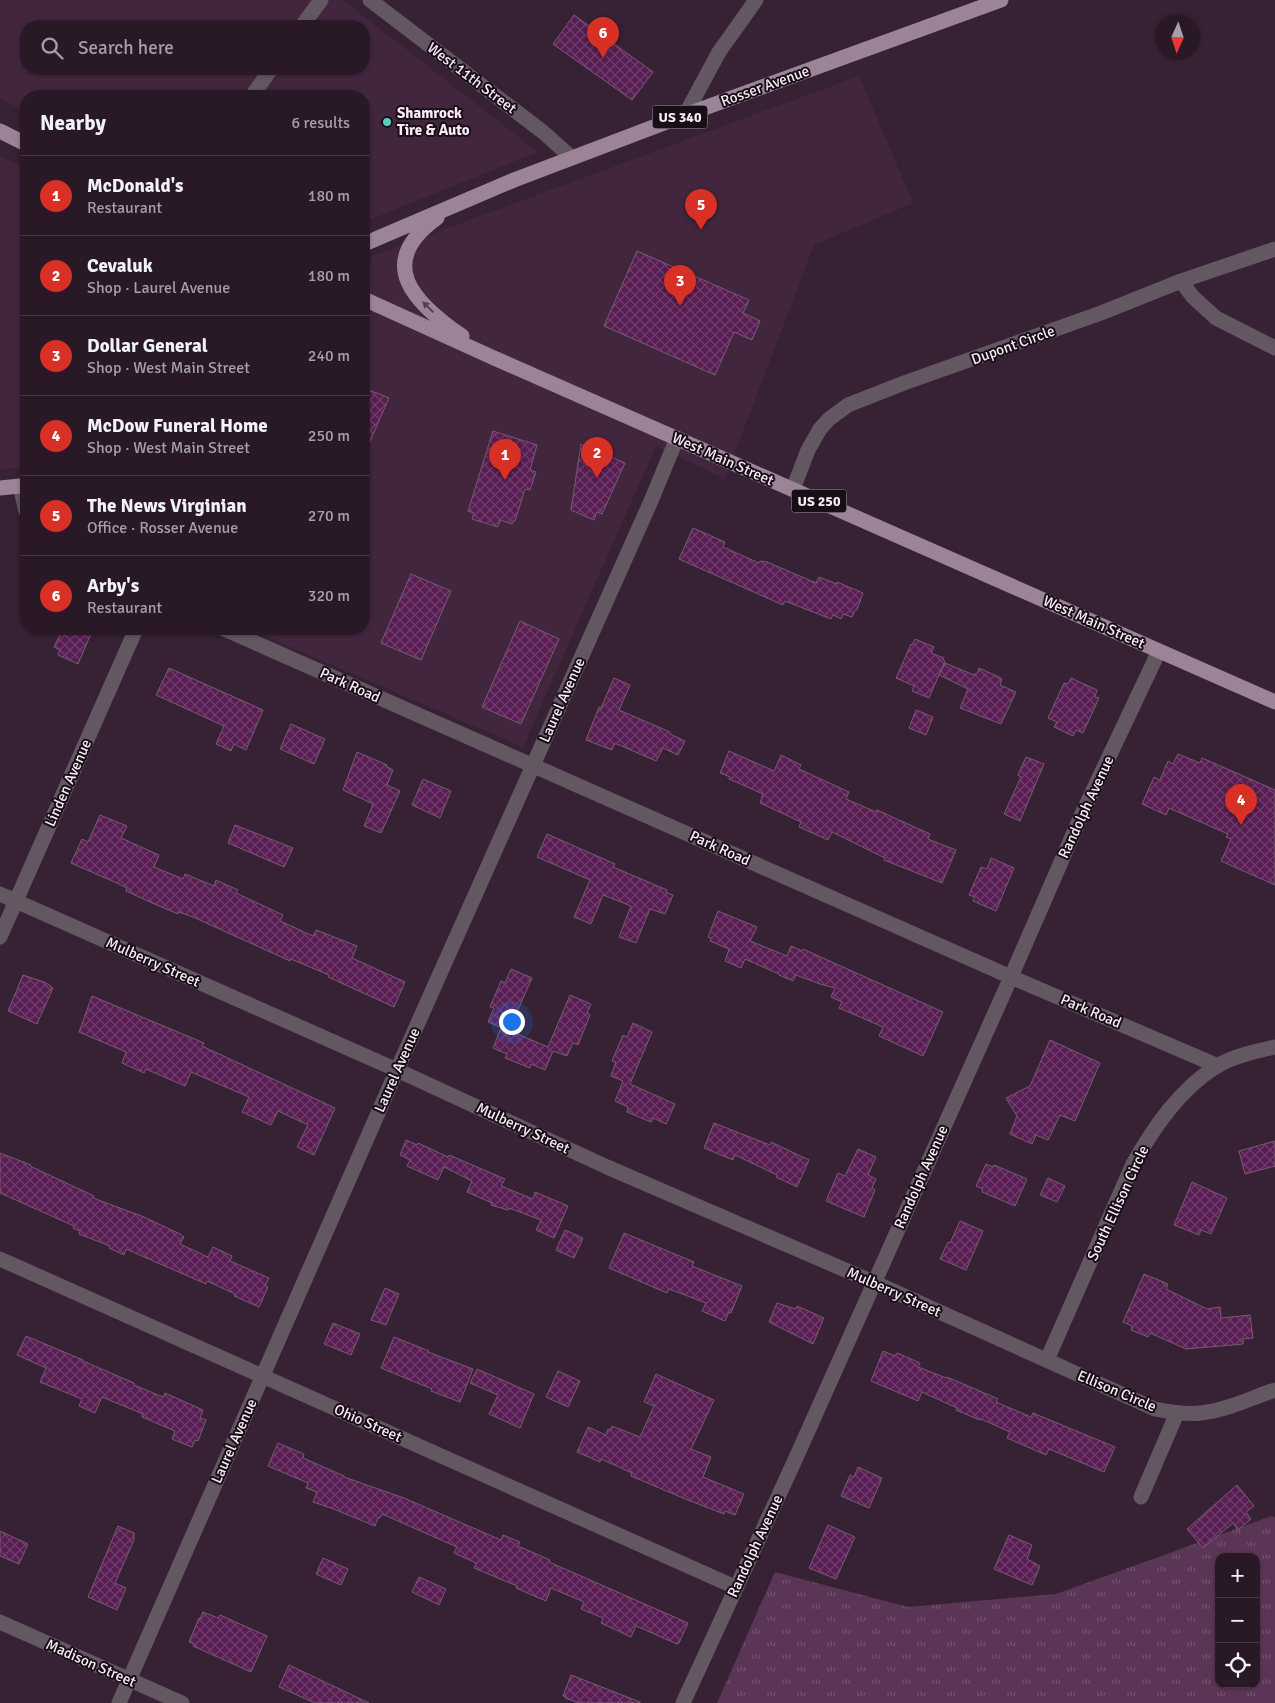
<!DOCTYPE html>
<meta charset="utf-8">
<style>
:root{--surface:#291927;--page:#352633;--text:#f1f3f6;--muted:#a5a0a7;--line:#453844;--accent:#d93025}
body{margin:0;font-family:Signika,sans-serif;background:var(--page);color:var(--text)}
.controls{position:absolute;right:15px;bottom:15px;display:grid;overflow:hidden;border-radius:10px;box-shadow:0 1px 4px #0004}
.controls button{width:45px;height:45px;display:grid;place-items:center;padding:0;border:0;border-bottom:1px solid var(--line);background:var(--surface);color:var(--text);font:25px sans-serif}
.compass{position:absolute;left:1155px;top:15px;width:45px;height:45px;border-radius:50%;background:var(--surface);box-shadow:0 1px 4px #0004;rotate:183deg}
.you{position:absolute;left:511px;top:1021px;width:18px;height:18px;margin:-12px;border:4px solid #fff;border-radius:50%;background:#1a73e8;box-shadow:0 0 0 8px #1a73e833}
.badge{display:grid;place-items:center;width:32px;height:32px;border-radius:50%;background:var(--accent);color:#fff;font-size:16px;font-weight:700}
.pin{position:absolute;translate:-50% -41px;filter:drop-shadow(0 1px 2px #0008)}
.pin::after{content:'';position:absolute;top:26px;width:18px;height:15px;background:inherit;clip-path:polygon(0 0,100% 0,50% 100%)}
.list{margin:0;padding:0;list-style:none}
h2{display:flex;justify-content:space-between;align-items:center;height:65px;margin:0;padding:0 20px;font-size:21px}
h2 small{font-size:16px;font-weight:400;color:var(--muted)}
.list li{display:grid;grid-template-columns:32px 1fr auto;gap:15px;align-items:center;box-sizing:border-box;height:80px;padding:0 20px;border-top:1px solid var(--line)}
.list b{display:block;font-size:19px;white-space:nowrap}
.list p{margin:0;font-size:16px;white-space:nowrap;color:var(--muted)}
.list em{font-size:16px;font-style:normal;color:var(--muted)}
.icon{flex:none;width:28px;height:28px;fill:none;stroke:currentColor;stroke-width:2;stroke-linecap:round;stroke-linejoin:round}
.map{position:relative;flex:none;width:1275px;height:1703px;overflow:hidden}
.search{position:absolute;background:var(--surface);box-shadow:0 1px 4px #0004;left:20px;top:20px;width:350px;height:55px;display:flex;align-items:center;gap:12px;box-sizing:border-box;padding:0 18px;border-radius:20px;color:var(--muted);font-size:19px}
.panel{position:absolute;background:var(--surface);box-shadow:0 1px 4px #0004;left:20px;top:90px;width:350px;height:545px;border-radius:20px}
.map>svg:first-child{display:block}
.built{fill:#42263e;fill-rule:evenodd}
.park{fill:url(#park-tufts);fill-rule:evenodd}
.building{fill:url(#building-cross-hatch);stroke:#765c72}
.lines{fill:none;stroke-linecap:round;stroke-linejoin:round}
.minor{stroke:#635761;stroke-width:15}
.major{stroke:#9c8498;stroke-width:15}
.oneway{fill:#534351}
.poi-dot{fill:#5acebc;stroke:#180e17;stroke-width:2}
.labels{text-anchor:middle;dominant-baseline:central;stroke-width:4;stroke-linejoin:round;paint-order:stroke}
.shield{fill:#180e17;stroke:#b6a9b4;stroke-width:1}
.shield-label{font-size:14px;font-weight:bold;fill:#faebf7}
.street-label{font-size:15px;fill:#faebf7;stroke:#180e17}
.poi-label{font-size:15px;font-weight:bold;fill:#faebf7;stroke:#180e17;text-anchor:start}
</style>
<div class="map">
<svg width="1275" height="1703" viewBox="0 0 1275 1703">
<defs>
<pattern id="park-tufts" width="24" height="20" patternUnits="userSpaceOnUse" patternTransform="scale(1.25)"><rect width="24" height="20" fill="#5b3555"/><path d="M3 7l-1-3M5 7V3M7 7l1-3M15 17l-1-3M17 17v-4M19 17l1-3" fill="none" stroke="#73526e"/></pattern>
<pattern id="building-cross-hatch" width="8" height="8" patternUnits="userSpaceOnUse" patternTransform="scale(1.25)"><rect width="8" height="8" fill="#581d52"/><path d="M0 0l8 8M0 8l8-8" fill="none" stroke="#713e6c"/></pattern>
</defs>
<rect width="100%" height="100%" fill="#372134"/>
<path class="built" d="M0 0H343L538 152 364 222V96H26V111L0 99ZM26 26H364V69H26Z
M859 76 913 203 814 245 725 479 656 446 523 747 248 629H364V259Z
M0 156 26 169V467L0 470Z"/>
<path class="park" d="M1272 1516 1275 1518V1703H717L775 1572 908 1607 1056 1594ZM1219 1557H1256V1684H1219Z"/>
<path class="building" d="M574 15 653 72 632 100 553 44Z
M637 251 749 300 743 313 760 321 752 340 734 332 715 375 604 326Z
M364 388 389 398 364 455Z
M493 431 537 445 530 470 536 472 530 490 525 489 515 521 514 520 512 524 500 520 498 527 472 519 474 513 468 511Z
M581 444 625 463 602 514 597 512 594 520 571 510Z
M693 528 725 542 723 547 759 563 760 561 767 562 816 583 819 577 837 584V582L863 593 857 610H855L852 617 843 614 841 619 833 615 831 619 785 601 783 605 679 559Z
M411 574 451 591 421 660 381 643Z
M520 621 559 639 521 724 482 707Z
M63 629H93L78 664 58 655 60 650 54 647Z
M915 639 934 647 931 653 944 658 943 660 945 661 929 698 912 691 914 686 896 678 911 644 912 645Z
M945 663 974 675V674H977L979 668 999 677 1002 679 1000 685 1016 692 1001 724 960 708 968 689 939 675Z
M169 668 263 710 246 750 234 744 231 751 216 744 224 726 156 695Z
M614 678 630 685 619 710 670 732V734L685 741 678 755 663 748 656 761 617 744H614L612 750 586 740 599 707 601 708Z
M1071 678 1097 690 1095 697 1099 698 1083 733 1076 730 1073 736 1054 727 1057 722 1048 718 1064 683 1068 684Z
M916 710 933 717 926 735 909 728Z
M291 724 325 739 314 764 280 749Z
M729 751 774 771 781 755 801 765 799 769 849 792 846 799 876 812 877 810 930 834 928 839 956 850 942 883 884 860 885 858 832 832 828 840 799 827 801 822 760 803 763 794 729 779 730 777 720 773Z
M357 752 387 765 386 766 393 770 387 785 400 791 381 833 364 826 373 804 343 790Z
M1178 754 1200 763 1202 758 1275 790V885L1221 861 1231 839 1226 837 1228 834 1169 808 1166 815 1142 804 1154 777 1160 780 1168 761 1173 764Z
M1026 757 1044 764 1020 821 1004 814 1021 777 1018 775Z
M423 779 451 791 440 818 412 805Z
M100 815 127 826 121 838 159 855 154 867 183 879 185 874 214 886 216 880 238 890 236 893 283 915 280 921 313 936 316 930 357 946 352 958 405 982 394 1007 328 977 329 975 291 959 290 961 193 917 179 912 178 914 150 902 126 891 127 888 119 884 71 863 82 839 88 842Z
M235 825 293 848 284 867 228 843Z
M547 834 615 864 613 867 667 890 666 892 673 895 665 914 650 909 636 943 619 937 631 906 603 895 591 924 574 917 590 880 537 857Z
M991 858 1014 868 996 911 973 901 975 897 969 895 981 867 987 869Z
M718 911 757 927 750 941 787 956 791 946 802 951 803 949 943 1012 923 1056 879 1036 883 1027 839 1008 842 1002 831 997 835 988 820 984 796 975 793 981 779 975V974L745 959 741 968 725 961 729 949 710 941 711 938 708 937Z
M511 969 532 978 509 1030 515 1033 548 1047 570 995 591 1004 587 1013 590 1015 578 1045 573 1043 567 1056 553 1051 545 1070 531 1064 530 1068 505 1058 507 1054 493 1048 501 1028 507 1030 488 1022 494 1008 490 1007 501 981 505 983Z
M23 975 44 982 51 986 50 987 53 988 37 1024 8 1011Z
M92 996 204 1043 202 1046 335 1108 314 1155 297 1147 308 1125 278 1111 271 1125 242 1112 249 1097 191 1072 185 1086 146 1069 144 1073 122 1063 126 1052 79 1032Z
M633 1023 652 1032 630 1084 675 1104 666 1124 653 1118 651 1122 627 1112 628 1107 615 1101 623 1081 611 1076 616 1062 612 1061 623 1035 627 1037Z
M1050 1040 1100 1063 1075 1121 1060 1115 1048 1140 1036 1135 1032 1144 1010 1134 1017 1116 1006 1098 1030 1086Z
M714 1123 770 1145 771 1142 809 1160 797 1187 776 1177 777 1175 735 1155 733 1160 704 1148Z
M406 1140 417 1145 418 1143 448 1157 449 1155 505 1179 501 1186 533 1199 535 1192 568 1206 554 1238 536 1230 541 1220 509 1208 508 1210 491 1205 492 1203 467 1192 472 1181 444 1167 438 1180 407 1166 410 1160 400 1155Z
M1275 1141V1166L1245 1174 1239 1151Z
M858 1149 876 1157 868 1175 876 1179 872 1188 875 1190 864 1217 826 1201 838 1173 845 1176Z
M0 1153 31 1165 30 1166 94 1196 93 1198 144 1217 180 1234 184 1237 180 1244 208 1257 213 1247 232 1256 230 1261 269 1278 265 1286 268 1287 259 1307 234 1296 235 1294 207 1281 206 1284 126 1249 124 1255 109 1248 110 1246 79 1234 80 1231 73 1228 74 1226 0 1193Z
M986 1164 993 1167 994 1165 1027 1179 1015 1206 982 1192 983 1189 976 1186Z
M1048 1178 1065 1186 1057 1202 1040 1195Z
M1192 1182 1227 1198 1211 1234 1201 1230 1199 1235 1174 1225Z
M960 1221 983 1231 966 1270 940 1259 948 1242 950 1243Z
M565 1230 583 1238 574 1258 556 1250Z
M624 1233 694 1262 692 1266 742 1286 731 1313 729 1312 725 1321 702 1311 706 1303 669 1289 667 1293 609 1268Z
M1144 1274 1168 1284 1166 1289 1207 1309 1220 1307 1221 1318 1250 1315 1253 1338 1243 1339V1344L1186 1349 1150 1333 1148 1337 1131 1330 1132 1326 1123 1322Z
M385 1288 399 1294 386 1325 371 1320Z
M777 1303 796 1309 797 1306 824 1318 813 1344 769 1322Z
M333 1323 360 1334 351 1355 324 1344Z
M26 1336 83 1360V1361L134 1383V1385L163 1397 165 1393 203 1410 200 1418 206 1420 198 1441 195 1440 192 1447 172 1439 175 1431 142 1417 143 1414 102 1397 95 1413 79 1406 82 1399 40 1382 46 1368 17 1355Z
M394 1337 429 1351 428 1352 473 1369 460 1402 431 1391 432 1389 381 1368Z
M883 1351 895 1356 897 1353 920 1363 918 1367 946 1378 947 1377 989 1395 998 1399 996 1402 1031 1417 1033 1413 1115 1447 1104 1472 1049 1449 1046 1455 1007 1438 1010 1432 981 1419 980 1420 956 1410 957 1408 922 1392 918 1401 871 1381Z
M477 1369 534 1394 520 1428 489 1414 498 1395 470 1383Z
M558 1371 580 1381 568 1407 546 1397Z
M656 1374 714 1400 691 1449 711 1457 703 1477 744 1494 735 1515 725 1511 724 1514 683 1498 631 1476 632 1473 601 1459 600 1462 577 1452 588 1427 606 1435 608 1429 610 1430 612 1426 640 1437 654 1406 644 1402Z
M278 1443 304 1454 303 1458 344 1476V1477L404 1498 501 1540 503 1535 520 1542 518 1546 550 1560 549 1562 688 1623 679 1643 677 1644 636 1626 631 1637 601 1623 603 1618 581 1609 584 1602 551 1588 546 1601 516 1588 517 1586 474 1568 476 1563 454 1553 457 1547 382 1514 380 1518H378L375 1526 331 1508 313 1502 317 1492 306 1488 308 1483 268 1466Z
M858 1467 882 1478 869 1508 841 1496 850 1475 854 1477Z
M1237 1485 1254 1506 1246 1512 1251 1519 1238 1530 1233 1523 1203 1548 1187 1529Z
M828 1525 855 1537 836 1579 809 1568Z
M118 1526 134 1533V1540L115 1583 126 1588 117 1610 88 1597Z
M0 1531 28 1544 19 1564 0 1556Z
M1009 1535 1032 1545 1027 1559 1040 1566 1032 1585 994 1569Z
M323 1558 348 1569 341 1585 316 1574Z
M419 1577 446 1589 439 1605 412 1592Z
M203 1612 218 1618 220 1615 267 1636 251 1672 193 1646 194 1644 189 1642 199 1618 200 1619Z
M289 1665 369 1703H315L279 1687Z
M571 1675 640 1702V1703H579L565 1698 566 1697 563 1696Z"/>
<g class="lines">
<path class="minor" d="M370 0 543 132 572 158
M302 26 321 0
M252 96 271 69
M685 115 719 52 756 0
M1181 281 1193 297 1216 318 1275 348
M20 486 26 511
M793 489 808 450 820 429 829 419 848 405 904 383 1101 313 1181 281 1275 249
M224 629 1011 977 1218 1066
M0 894 397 1070 607 1167 873 1282 1155 1409C1170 1412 1186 1415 1201 1413 1227 1410 1251 1398 1275 1390
M0 937 136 629
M0 1259 735 1587
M1047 1360 1133 1164C1154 1127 1180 1089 1217 1066 1234 1056 1256 1051 1275 1047
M1141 1497 1177 1413
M0 1622 182 1703
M119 1703 397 1070 651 501 677 438
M683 1703 795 1460 1011 977 1081 816 1159 651"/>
<path class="major" d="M0 131 26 144
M437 218C374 263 414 303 462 336
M364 244 514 180 685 115 1001 0
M364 299 494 358 1275 702
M0 488 20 486 26 488"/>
</g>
<defs><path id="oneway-solid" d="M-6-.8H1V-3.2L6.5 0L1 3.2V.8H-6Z" transform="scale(1.25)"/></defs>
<use class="oneway" href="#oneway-solid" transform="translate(428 307) rotate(-136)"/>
<circle class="poi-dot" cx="387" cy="122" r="5"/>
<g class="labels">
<g class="shield">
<rect x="652.5" y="105.5" width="55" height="23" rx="4"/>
<rect x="791.5" y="489.5" width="55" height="23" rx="4"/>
</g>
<g class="shield-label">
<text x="680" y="117">US 340</text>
<text x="819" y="501">US 250</text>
</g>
<g class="street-label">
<text transform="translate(472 78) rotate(37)">West 11th Street</text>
<text transform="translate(765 86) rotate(-20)">Rosser Avenue</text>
<text transform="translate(1013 345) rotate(-20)">Dupont Circle</text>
<text transform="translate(723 459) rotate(24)">West Main Street</text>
<text transform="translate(1094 622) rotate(24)">West Main Street</text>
<text transform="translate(350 685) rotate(24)">Park Road</text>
<text transform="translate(562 700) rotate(-66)">Laurel Avenue</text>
<text transform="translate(68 783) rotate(-66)">Linden Avenue</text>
<text transform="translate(1086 807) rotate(-65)">Randolph Avenue</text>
<text transform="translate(720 848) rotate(24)">Park Road</text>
<text transform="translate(153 962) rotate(24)">Mulberry Street</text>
<text transform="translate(1091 1011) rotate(23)">Park Road</text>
<text transform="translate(397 1070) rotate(-66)">Laurel Avenue</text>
<text transform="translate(523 1128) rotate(25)">Mulberry Street</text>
<text transform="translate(921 1177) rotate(-66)">Randolph Avenue</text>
<text transform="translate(1118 1203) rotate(-65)">South Ellison Circle</text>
<text transform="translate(894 1292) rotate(24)">Mulberry Street</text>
<text transform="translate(1117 1391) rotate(23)">Ellison Circle</text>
<text transform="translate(368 1423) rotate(24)">Ohio Street</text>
<text transform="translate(234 1441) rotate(-66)">Laurel Avenue</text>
<text transform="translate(755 1546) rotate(-65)">Randolph Avenue</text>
<text transform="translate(91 1663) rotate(24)">Madison Street</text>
</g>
<g class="poi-label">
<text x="397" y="113">Shamrock<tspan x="397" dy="17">Tire &amp; Auto</tspan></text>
</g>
</g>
</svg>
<div class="controls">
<button>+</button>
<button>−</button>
<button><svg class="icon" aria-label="locate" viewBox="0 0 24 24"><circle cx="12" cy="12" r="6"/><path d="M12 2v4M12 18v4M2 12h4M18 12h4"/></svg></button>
</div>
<svg class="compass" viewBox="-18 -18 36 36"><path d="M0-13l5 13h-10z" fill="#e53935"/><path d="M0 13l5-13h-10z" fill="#a5a0a7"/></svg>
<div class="you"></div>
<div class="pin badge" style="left:505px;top:480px">1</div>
<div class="pin badge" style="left:597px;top:478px">2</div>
<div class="pin badge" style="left:680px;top:306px">3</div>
<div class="pin badge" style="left:1241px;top:825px">4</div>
<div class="pin badge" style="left:701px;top:230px">5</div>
<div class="pin badge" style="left:603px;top:58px">6</div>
<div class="search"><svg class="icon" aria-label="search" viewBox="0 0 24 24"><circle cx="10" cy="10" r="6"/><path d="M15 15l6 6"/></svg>Search here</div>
<section class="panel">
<h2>Nearby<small>6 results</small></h2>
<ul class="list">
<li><span class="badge">1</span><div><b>McDonald's</b><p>Restaurant</p></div><em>180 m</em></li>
<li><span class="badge">2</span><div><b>Cevaluk</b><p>Shop · Laurel Avenue</p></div><em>180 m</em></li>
<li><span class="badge">3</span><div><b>Dollar General</b><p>Shop · West Main Street</p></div><em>240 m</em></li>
<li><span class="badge">4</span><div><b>McDow Funeral Home</b><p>Shop · West Main Street</p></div><em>250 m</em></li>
<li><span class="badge">5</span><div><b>The News Virginian</b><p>Office · Rosser Avenue</p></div><em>270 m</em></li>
<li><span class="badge">6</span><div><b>Arby's</b><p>Restaurant</p></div><em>320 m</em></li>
</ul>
</section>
</div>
